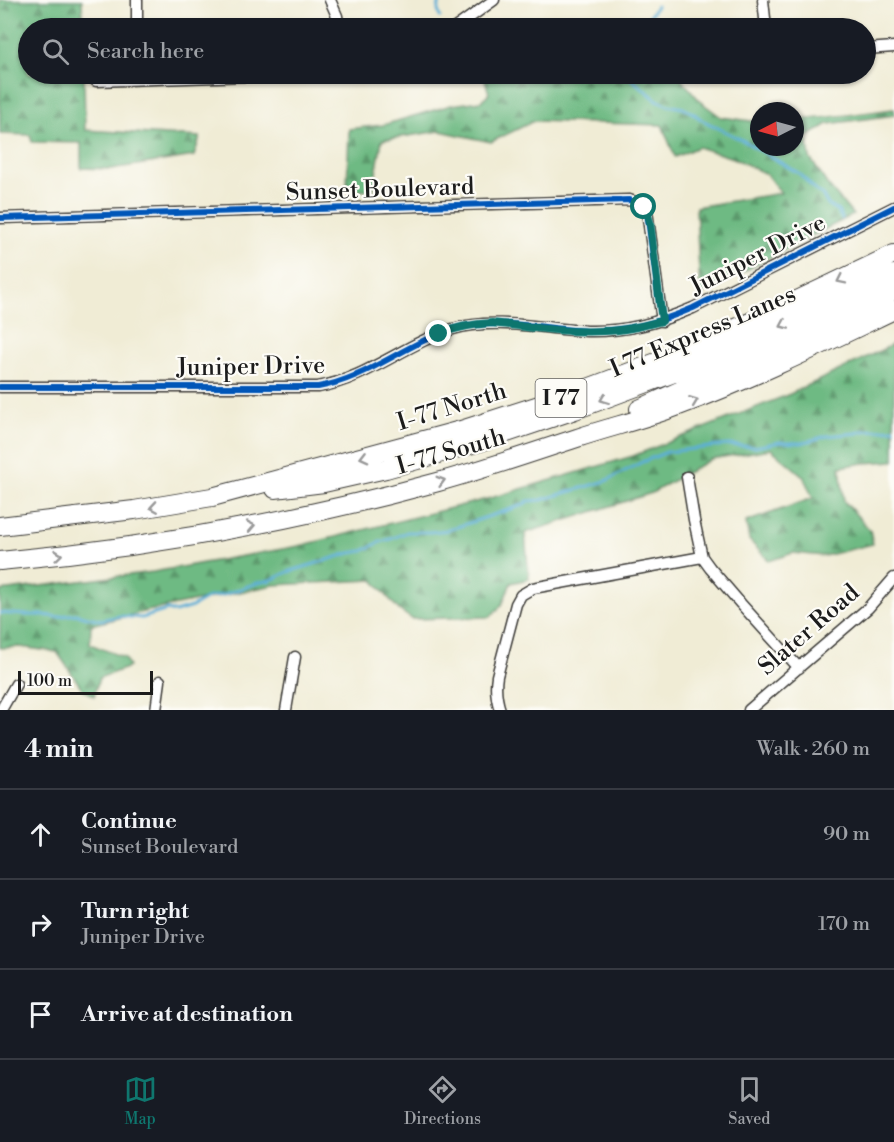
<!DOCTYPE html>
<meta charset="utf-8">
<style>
:root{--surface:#171b24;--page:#242831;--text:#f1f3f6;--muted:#9ea1a6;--line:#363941;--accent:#0f766e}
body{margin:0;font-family:"Libre Bodoni",serif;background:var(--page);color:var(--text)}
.compass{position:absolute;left:750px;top:102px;width:54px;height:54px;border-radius:50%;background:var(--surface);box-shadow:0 2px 4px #0004;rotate:264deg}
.scale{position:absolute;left:18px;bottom:15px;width:135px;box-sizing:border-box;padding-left:6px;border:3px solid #1c1c1c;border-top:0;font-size:16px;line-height:21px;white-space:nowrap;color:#1c1c1c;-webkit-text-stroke:4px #fdfcf7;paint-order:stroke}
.stop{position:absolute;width:18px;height:18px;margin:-14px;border:4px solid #0f766e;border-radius:50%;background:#fff}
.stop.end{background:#0f766e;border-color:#fff;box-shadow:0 2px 6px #0008}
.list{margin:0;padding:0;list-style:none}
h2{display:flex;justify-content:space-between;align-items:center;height:78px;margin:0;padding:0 24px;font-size:26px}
h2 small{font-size:20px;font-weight:400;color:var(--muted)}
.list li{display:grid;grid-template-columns:39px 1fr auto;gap:18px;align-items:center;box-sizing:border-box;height:90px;padding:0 24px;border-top:2px solid var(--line)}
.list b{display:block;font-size:22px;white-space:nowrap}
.list p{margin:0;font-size:20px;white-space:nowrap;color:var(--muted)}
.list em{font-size:20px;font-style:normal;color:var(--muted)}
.icon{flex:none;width:33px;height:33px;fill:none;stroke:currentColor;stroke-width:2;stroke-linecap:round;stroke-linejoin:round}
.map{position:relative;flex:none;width:894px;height:710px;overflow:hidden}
.search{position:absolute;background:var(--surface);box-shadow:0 2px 4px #0004;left:18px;right:18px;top:18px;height:66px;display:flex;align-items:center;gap:15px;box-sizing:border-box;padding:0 21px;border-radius:33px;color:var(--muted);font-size:22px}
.sheet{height:348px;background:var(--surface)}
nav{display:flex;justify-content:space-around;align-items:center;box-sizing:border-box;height:84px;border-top:2px solid var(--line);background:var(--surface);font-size:16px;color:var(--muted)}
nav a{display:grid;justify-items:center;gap:3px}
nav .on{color:var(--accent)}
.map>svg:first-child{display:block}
.forest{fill:url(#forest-firs);stroke:#456b50;stroke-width:1.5}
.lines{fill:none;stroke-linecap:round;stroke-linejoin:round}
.stream{stroke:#5cafd7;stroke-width:3}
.street-casing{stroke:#3c3b38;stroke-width:13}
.highway-casing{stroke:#3c3b38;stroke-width:20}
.street{stroke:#fff;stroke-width:10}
.highway{stroke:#fff;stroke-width:18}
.cycleway-casing{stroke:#fdfcf7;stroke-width:10}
.cycleway{stroke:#0057b8;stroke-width:6}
.oneway{stroke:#999}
.route{stroke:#0f766e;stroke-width:8}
.labels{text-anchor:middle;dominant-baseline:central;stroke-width:4.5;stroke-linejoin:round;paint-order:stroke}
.shield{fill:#fdfcf7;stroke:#605f5e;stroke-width:1.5}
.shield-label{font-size:22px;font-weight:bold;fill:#1c1c1c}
.street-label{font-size:24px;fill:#1c1c1c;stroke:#fdfcf7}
</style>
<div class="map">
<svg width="894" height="710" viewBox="0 0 894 710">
<defs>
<pattern id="forest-firs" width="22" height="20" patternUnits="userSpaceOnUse" patternTransform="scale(1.5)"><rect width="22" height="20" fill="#6eba83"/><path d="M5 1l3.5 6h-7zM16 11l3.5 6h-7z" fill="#5a966a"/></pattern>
</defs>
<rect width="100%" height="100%" fill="#fdfcf7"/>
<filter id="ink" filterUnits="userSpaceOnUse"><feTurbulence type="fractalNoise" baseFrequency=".0167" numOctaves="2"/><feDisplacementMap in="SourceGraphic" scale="12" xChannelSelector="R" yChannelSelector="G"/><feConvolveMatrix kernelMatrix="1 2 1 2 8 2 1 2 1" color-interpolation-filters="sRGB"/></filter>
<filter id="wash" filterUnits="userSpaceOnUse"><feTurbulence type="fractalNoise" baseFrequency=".008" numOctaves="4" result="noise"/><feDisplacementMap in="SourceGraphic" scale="24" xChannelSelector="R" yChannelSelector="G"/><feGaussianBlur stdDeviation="1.35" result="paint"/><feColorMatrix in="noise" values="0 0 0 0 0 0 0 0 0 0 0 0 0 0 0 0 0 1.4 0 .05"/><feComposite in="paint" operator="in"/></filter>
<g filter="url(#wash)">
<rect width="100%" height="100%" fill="#f0ecd5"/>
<path class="forest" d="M0 0H82L83 28H28V74H84L85 130 200 137 194 156 111 169 81 168V143L32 142 30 135 0 134Z
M483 74H677L701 102 721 117 759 122V147H795V120C828 118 861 113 894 109V115L828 124 807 137 810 158 827 184 853 215 771 257 700 295 696 207 781 193 766 174 736 159 698 147 675 157 662 125 534 121 491 142 440 131 382 140 373 191 347 190 349 129 383 125 451 105 481 101 489 93Z
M894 344V461L864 463 840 467 844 501 870 530 873 544 824 556 793 553 769 561 749 540 746 522 813 498 803 476 771 449 711 459 652 493 525 533 529 579 511 583 502 605 490 617 412 619 399 610 373 580 274 585 147 611 91 625 90 644 125 658 129 667 99 678 94 696 83 690 57 652 20 647 0 648V591L153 572 299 546 487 499 633 456 790 394Z"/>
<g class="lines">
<path class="stream" d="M440 17 438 10 440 0
M642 28 656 6
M622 74 629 77 657 100 668 105 683 108 693 113 702 120 744 141 800 174 816 191 822 194 828 205 838 211 842 219
M0 613 26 615H44L57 617 75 614 101 620 120 616 142 618 167 610 175 612 192 607 209 597 223 595 257 583 271 580 288 572 350 553 363 551 380 542 391 539 407 532H430L448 530 523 505 528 501 541 500 606 481 642 462 667 452 728 445 755 447 780 442 801 443 827 436 857 433 862 431 894 429"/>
</g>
</g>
<g filter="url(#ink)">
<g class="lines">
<defs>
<path id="street" d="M137 0V28
M330 0 337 16 339 28
M763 0 766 28
M455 28 494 0
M866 49 894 47
M96 81 307 74
M0 218 629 200 641 204 647 211 662 321
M0 387H318C367 379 406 343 453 329 493 317 546 329 587 331 625 332 658 323 693 308L894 207
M687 477 694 520 702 557 710 568 741 604 799 668
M1 710 16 684
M156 710 160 681
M286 710 295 657
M500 710C496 698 495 688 497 676L516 604 521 595 533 588 702 557
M749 710 868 608 894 578"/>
<path id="highway" d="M639 409 805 334 894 291
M275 489 324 483 386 469 480 442 575 410 682 370 788 324 894 274
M0 526 134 510 212 497 461 430 564 397 659 361 757 319 894 254
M0 561C148 548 295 521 438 482 485 469 531 453 577 438 613 426 649 418 684 404 756 377 825 343 894 310"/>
</defs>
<use href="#street" class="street-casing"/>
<use href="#highway" class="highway-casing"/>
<use href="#street" class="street"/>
<use href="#highway" class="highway"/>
<defs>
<path id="cycleway" d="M0 218 629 200 641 204 647 211 662 321
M0 387H318C367 379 406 343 453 329 493 317 546 329 587 331 625 332 658 323 693 308L894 207"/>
</defs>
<use href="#cycleway" class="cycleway-casing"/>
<use href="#cycleway" class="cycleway"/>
</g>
<defs><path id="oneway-chevron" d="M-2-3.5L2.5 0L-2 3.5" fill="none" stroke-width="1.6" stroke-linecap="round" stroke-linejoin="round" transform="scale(1.5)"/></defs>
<g class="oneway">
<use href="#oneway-chevron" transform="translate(841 280) rotate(154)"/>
<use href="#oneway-chevron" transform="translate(784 325) rotate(156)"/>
<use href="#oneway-chevron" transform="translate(604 399) rotate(159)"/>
<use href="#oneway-chevron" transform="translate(694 401) rotate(-21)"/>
<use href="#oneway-chevron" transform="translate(364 457) rotate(166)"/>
<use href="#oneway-chevron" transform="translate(441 481) rotate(-16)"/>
<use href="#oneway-chevron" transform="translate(154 507) rotate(171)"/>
<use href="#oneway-chevron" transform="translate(251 526) rotate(-11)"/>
<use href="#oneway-chevron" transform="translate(58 555) rotate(-6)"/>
</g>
</g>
<g class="lines" filter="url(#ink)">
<path class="route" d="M439 334C457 327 473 324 492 323 528 327 566 333 603 331 623 331 642 326 662 321L650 222 647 211 644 207"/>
</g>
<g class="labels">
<rect class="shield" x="535.5" y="379" width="51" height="38" rx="4.5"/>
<g class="shield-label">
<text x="561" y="398">I 77</text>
</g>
<g class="street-label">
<text transform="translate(380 190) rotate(-2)">Sunset Boulevard</text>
<text transform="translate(758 255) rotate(-27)">Juniper Drive</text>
<text transform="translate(703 332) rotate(-23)">I 77 Express Lanes</text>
<text transform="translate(251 367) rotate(-1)">Juniper Drive</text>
<text transform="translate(452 407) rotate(-17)">I-77 North</text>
<text transform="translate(451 452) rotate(-16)">I-77 South</text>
<text transform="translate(809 630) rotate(-41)">Slater Road</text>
</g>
</g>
</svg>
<svg class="compass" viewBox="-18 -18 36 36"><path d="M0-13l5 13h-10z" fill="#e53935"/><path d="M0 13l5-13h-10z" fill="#9ea1a6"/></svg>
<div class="scale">100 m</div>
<div class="stop" style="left:644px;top:207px"></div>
<div class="stop end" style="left:439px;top:334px"></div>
<div class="search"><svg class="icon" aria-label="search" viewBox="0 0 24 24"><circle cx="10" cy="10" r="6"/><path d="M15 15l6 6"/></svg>Search here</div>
</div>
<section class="sheet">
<h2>4 min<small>Walk · 260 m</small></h2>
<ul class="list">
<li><svg class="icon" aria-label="ahead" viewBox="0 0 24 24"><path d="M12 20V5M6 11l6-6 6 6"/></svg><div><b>Continue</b><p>Sunset Boulevard</p></div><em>90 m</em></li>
<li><svg class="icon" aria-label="right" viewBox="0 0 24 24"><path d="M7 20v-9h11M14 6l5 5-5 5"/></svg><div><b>Turn right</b><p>Juniper Drive</p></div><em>170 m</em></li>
<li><svg class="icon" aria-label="arrive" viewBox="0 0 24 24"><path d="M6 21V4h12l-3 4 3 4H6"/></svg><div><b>Arrive at destination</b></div></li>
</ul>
</section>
<nav>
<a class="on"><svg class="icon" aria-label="map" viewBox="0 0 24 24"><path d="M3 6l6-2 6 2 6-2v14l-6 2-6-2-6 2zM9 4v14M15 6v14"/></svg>Map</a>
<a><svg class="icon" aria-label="directions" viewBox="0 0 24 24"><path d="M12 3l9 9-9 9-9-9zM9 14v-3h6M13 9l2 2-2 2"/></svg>Directions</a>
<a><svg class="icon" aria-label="saved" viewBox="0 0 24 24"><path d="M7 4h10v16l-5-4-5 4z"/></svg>Saved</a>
</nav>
